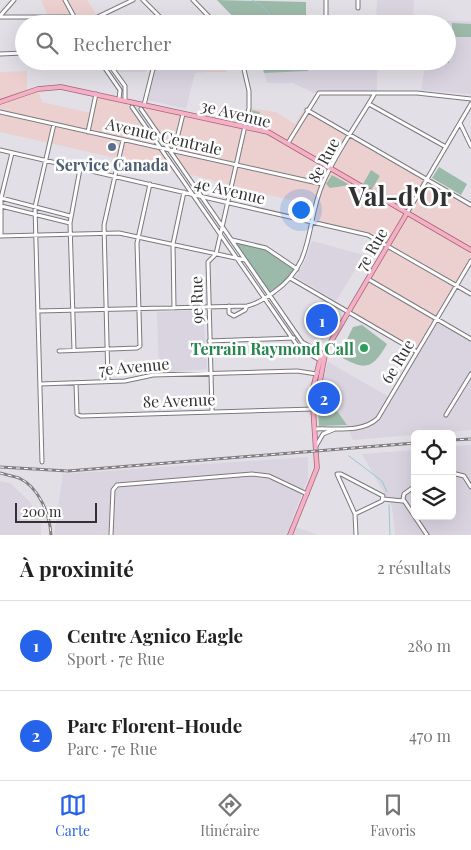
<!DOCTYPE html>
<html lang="fr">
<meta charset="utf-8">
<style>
:root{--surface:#fff;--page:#f6f6f6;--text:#222;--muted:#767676;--line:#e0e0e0;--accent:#2563eb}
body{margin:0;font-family:"Playfair Display",serif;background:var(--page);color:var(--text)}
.controls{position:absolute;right:15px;bottom:15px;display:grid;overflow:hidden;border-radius:8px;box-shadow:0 5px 20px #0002}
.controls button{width:45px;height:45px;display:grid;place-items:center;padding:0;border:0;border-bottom:1px solid var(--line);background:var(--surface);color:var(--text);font:25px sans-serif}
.scale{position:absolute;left:15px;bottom:12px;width:82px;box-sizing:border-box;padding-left:5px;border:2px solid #313032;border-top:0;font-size:14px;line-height:18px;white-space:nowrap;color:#313032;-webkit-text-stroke:4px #fff;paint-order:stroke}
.you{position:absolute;left:300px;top:209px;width:18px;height:18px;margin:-12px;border:4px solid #fff;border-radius:50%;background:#1a73e8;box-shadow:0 0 0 8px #1a73e833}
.badge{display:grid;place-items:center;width:32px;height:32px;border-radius:50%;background:var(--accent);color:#fff;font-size:16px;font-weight:700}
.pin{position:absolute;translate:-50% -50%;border:2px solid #fff;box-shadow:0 1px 5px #0006}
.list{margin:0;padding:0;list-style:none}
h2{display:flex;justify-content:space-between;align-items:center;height:65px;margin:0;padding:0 20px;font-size:21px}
h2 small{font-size:16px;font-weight:400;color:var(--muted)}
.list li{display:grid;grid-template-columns:32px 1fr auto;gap:15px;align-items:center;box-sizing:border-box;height:90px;padding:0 20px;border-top:1px solid var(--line)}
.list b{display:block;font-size:19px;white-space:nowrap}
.list p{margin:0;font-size:16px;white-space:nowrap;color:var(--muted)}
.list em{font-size:16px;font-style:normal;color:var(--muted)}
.icon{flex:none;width:28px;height:28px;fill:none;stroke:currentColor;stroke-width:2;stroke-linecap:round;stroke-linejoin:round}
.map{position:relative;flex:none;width:471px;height:535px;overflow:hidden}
.search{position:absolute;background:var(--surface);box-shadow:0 5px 20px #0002;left:15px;right:15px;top:15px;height:55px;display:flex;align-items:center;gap:12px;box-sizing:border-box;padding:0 18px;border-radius:28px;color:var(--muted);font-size:19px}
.sheet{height:245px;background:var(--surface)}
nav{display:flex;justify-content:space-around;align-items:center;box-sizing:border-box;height:70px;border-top:1px solid var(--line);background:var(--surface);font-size:14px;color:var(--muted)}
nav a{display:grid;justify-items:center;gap:2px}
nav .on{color:var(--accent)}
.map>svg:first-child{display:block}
.commercial{fill:#ebd0cf}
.built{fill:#d9d4e0}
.green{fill:#9cbaa9}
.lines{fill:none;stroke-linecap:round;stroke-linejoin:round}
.stream{stroke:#96c7d2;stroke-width:1}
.minor-casing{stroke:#7b797f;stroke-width:5}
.major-casing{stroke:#aa6278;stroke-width:5.5}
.minor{stroke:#fff;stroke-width:3}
.major{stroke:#f3b1c5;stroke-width:4}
.rail-casing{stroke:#817f83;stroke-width:3}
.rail{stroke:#fff;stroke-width:1;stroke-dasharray:4;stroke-linecap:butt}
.service-dot{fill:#5c6f8a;stroke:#fff;stroke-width:2}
.leisure-dot{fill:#2e9e5b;stroke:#fff;stroke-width:2}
.labels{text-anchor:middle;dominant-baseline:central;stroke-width:5;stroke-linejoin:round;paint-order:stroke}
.street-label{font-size:16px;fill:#313032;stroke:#fff}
.service-label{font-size:16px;font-weight:bold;fill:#4e5e75;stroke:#fff}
.leisure-label{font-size:16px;font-weight:bold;fill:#27864d;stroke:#fff;text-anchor:end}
.town-label{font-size:26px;font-weight:bold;fill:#313032;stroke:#fff}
</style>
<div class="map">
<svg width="471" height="535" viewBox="0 0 471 535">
<rect width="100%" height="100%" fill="#e2e0e6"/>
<path class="commercial" d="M41 0H87L99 19 87 24H73L71 19 50 20Z
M203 61H220L227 72H207Z
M27 71V92L38 90 42 102 91 113 96 94 125 101 173 171 0 132V72Z
M140 104 245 128 250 108 276 112 295 124 305 107 471 203V264L417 352 350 312 390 245 368 233 315 220 317 207 188 174Z"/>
<path class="built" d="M377 0H414L413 24H298V21L376 22Z
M428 21H471V94L421 90 426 61H447V24H428Z
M110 61H160L148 66 146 72H118Z
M174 61H203L207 72 195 73 186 109 148 100 155 71Z
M307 61H413L412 68H377V93H314L293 83H267L264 73 308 71Z
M312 241 364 255 336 301 296 277 305 261Z
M203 310 207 369 159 373 157 312Z
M437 319 471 339V430L353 440 347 425 320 387 328 362 389 397Z
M471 445V535H395L392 507 362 454 415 450V516H452V446Z
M308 457V478L290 525 318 535H54L63 474Z
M0 481 10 483 31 503 41 525V535H0Z"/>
<path class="green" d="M217 0 306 2V22L298 21V24H240Z
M429 23 449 24V63L428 62 447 61V24Z
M452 23 471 24V37H452Z
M261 61H307L308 71 264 73Z
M252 110 260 112 257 124 249 122Z
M439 167 467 184 461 195 432 178Z
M371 170 380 176 372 189 363 184Z
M332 175 350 185 330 188 326 184Z
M232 240 266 248 297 269 290 278 270 295Z
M362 325 387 344C372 371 364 370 339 356L353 327Z
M320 387 347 425 319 426 318 410Z"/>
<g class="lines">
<path class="stream" d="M252 0 260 4 279 24
M283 61 284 64
M349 456 382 481 387 492
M389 505 390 535"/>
<defs>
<path id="minor" d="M65 0 78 24
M143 0 167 24
M193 0 216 24
M358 0V8
M0 16 14 0
M0 17H74
M326 19V0
M83 24 133 0
M0 54 24 53
M100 61 120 90 119 99
M107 61 125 86V100
M369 104 446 147
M144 105 153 69 169 61
M132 107 299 348 320 360
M141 109 302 342 325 355
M307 110 471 205
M0 112 322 184
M460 123 471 146
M88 132 96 94
M288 143 319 93H417L471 99
M0 150 368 235 471 294
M174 151 183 114
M1 198 70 216
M1 206 70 223
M407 213 471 104
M0 236 119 233 245 260
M1 236V198L12 153
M232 240 266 248 297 269
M290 278 417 352
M368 279 471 339
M229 306V313L234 316 245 310 247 306
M174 308 173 244 184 192
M39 311 247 306C256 304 266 298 274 292 316 263 305 223 323 183 336 152 358 123 375 93
M209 341 294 338
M74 350 70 223 80 169
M59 351 137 348 140 346 137 243 150 184
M108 382 104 225 123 140
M76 383 77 414 81 416 314 409
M40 384 125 381 153 375 297 371 317 374
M212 411 208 262 216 254 249 108V91L242 61
M446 415 471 374
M315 429C335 428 363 433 378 418L471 261
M316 446 323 434 335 429
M42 462 35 207 54 124
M452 473 464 476 471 487
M415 486 404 494 403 499 427 535
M383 499 403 501
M355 514 382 501 383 496 341 474H337L355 514 356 535
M111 535 113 490 117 485 252 474 269 476 307 494"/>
<path id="major" d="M0 102 38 89 61 87 268 132 471 250
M315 407 325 355
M290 535 317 468 312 392 320 360 407 213"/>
</defs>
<use href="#minor" class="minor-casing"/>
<use href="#major" class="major-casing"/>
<use href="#minor" class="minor"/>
<use href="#major" class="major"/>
<defs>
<path id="rail" d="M452 440 471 439
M0 467 68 471 415 443
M0 473C6 475 13 476 19 478 39 487 50 515 51 535"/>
</defs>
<use href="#rail" class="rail-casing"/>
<use href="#rail" class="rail"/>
</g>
<circle class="service-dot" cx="112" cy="147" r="5"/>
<circle class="leisure-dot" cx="364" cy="348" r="5"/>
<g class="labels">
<g class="street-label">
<text transform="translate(236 113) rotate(14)">3e Avenue</text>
<text transform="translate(164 136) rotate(13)">Avenue Centrale</text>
<text transform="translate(323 160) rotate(-62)">8e Rue</text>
<text transform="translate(230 190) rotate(13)">4e Avenue</text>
<text transform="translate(371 249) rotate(-60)">7e Rue</text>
<text transform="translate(196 300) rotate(-91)">9e Rue</text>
<text transform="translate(397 361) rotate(-59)">6e Rue</text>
<text transform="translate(134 366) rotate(-5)">7e Avenue</text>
<text transform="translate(179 400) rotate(-2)">8e Avenue</text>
</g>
<g class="service-label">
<text x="112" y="164">Service Canada</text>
</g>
<g class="leisure-label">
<text x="354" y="348">Terrain Raymond Call</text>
</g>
<g class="town-label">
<text x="400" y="195">Val-d'Or</text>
</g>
</g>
</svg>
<div class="controls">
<button><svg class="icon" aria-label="locate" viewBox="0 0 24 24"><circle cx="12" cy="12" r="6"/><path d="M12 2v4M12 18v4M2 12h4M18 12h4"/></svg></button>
<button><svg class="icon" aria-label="layers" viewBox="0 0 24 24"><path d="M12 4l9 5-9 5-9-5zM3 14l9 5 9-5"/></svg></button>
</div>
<div class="scale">200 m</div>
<div class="you"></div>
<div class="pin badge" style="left:322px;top:320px">1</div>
<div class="pin badge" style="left:324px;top:398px">2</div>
<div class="search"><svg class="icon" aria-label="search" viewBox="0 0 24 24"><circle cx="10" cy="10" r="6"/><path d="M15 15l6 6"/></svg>Rechercher</div>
</div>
<section class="sheet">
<h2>À proximité<small>2 résultats</small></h2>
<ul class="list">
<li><span class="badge">1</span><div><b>Centre Agnico Eagle</b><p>Sport · 7e Rue</p></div><em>280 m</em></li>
<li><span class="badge">2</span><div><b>Parc Florent-Houde</b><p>Parc · 7e Rue</p></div><em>470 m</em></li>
</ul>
</section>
<nav>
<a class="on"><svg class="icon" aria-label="map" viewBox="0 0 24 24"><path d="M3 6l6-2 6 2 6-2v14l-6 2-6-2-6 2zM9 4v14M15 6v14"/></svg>Carte</a>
<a><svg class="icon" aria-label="directions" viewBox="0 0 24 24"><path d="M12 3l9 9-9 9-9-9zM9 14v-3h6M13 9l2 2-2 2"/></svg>Itinéraire</a>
<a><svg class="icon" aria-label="saved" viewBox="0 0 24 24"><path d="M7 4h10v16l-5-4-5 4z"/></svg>Favoris</a>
</nav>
